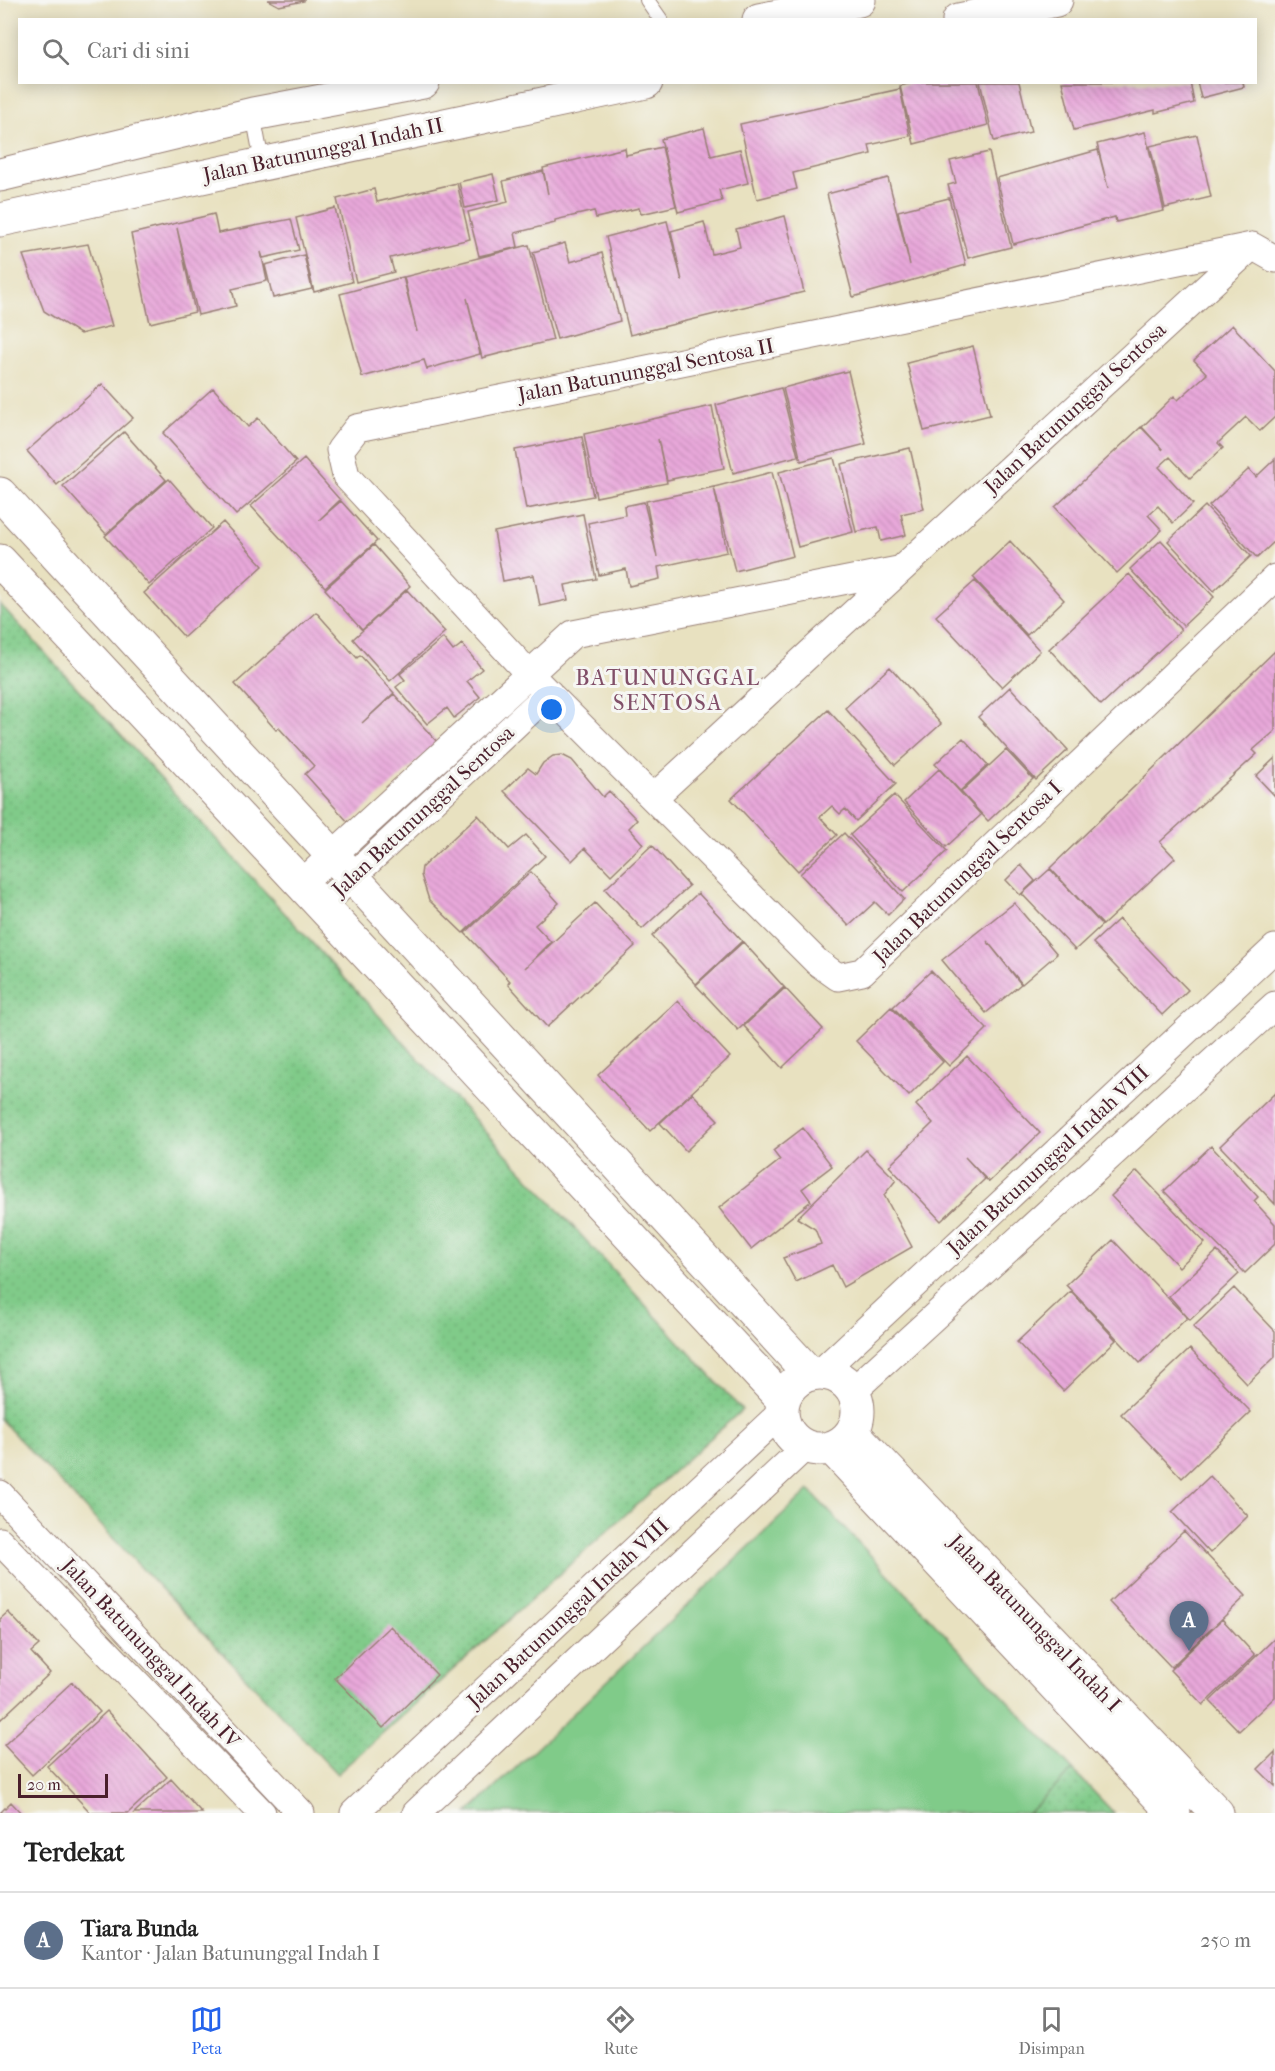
<!DOCTYPE html>
<html lang="id">
<meta charset="utf-8">
<style>
:root{--surface:#fff;--page:#f2f2f2;--text:#222;--muted:#767676;--line:#e0e0e0;--accent:#2563eb}
body{margin:0;font-family:"IM FELL French Canon",serif;background:var(--page);color:var(--text)}
.scale{position:absolute;left:18px;bottom:15px;width:90px;box-sizing:border-box;padding-left:6px;border:3px solid #4a1f2b;border-top:0;font-size:16px;line-height:21px;white-space:nowrap;color:#4a1f2b;-webkit-text-stroke:4px #f6f6f2;paint-order:stroke}
.you{position:absolute;left:552px;top:710px;width:21px;height:21px;margin:-15px;border:4px solid #fff;border-radius:50%;background:#1a73e8;box-shadow:0 0 0 9px #1a73e833}
.badge{display:grid;place-items:center;width:39px;height:39px;border-radius:50%;background:var(--accent);color:#fff;font-size:20px;font-weight:700}
.pin{position:absolute;translate:-50% -50px;filter:drop-shadow(0 2px 3px #0008)}
.pin::after{content:'';position:absolute;top:32px;width:21px;height:18px;background:inherit;clip-path:polygon(0 0,100% 0,50% 100%)}
.list{margin:0;padding:0;list-style:none}
h2{display:flex;justify-content:space-between;align-items:center;height:78px;margin:0;padding:0 24px;font-size:26px}
h2 small{font-size:20px;font-weight:400;color:var(--muted)}
.list li{display:grid;grid-template-columns:39px 1fr auto;gap:18px;align-items:center;box-sizing:border-box;height:96px;padding:0 24px;border-top:2px solid var(--line)}
.list b{display:block;font-size:22px;white-space:nowrap}
.list p{margin:0;font-size:20px;white-space:nowrap;color:var(--muted)}
.list em{font-size:20px;font-style:normal;color:var(--muted)}
.icon{flex:none;width:33px;height:33px;fill:none;stroke:currentColor;stroke-width:2;stroke-linecap:round;stroke-linejoin:round}
.map{position:relative;flex:none;width:1275px;height:1813px;overflow:hidden}
.search{position:absolute;background:var(--surface);box-shadow:0 3px 15px #0003;left:18px;right:18px;top:18px;height:66px;display:flex;align-items:center;gap:15px;box-sizing:border-box;padding:0 21px;border-radius:0px;color:var(--muted);font-size:22px}
.sheet{height:174px;background:var(--surface)}
nav{display:flex;justify-content:space-around;align-items:center;box-sizing:border-box;height:84px;border-top:2px solid var(--line);background:var(--surface);font-size:16px;color:var(--muted)}
nav a{display:grid;justify-items:center;gap:3px}
nav .on{color:var(--accent)}
.map>svg:first-child{display:block}
.grass{fill:url(#grass-dots);stroke:#65755a;stroke-width:1.5}
.garden{fill:#80cb89;stroke:#65755a;stroke-width:1.5}
.building{fill:url(#building-back-hatch)}
.lines{fill:none;stroke-linecap:round;stroke-linejoin:round}
.service-casing{stroke:#998076;stroke-width:16}
.minor-casing{stroke:#998076;stroke-width:29}
.tertiary-casing{stroke:#998076;stroke-width:35}
.service{stroke:#fff;stroke-width:14}
.minor{stroke:#fff;stroke-width:27}
.tertiary{stroke:#fff;stroke-width:33}
.labels{text-anchor:middle;dominant-baseline:central;stroke-width:6;stroke-linejoin:round;paint-order:stroke}
.street-label{font-size:21px;fill:#4a1f2b;stroke:#f6f6f2}
.neighbourhood-label{font-size:22px;letter-spacing:1.5px;fill:#814f68;stroke:#f6f6f2}
</style>
<div class="map">
<svg width="1275" height="1813" viewBox="0 0 1275 1813">
<defs>
<pattern id="grass-dots" width="8" height="8" patternUnits="userSpaceOnUse" patternTransform="scale(1.5)"><rect width="8" height="8" fill="#80cb89"/><path d="M2 2h.1M6 6h.1" fill="none" stroke="#70ae76" stroke-width="1.8" stroke-linecap="round"/></pattern>
<pattern id="building-back-hatch" width="6" height="6" patternUnits="userSpaceOnUse" patternTransform="scale(1.5)"><rect width="6" height="6" fill="#e8a8da"/><path d="M-1 5l2 2M0 0l6 6M5-1l2 2" fill="none" stroke="#c890bb"/></pattern>
</defs>
<rect width="100%" height="100%" fill="#f6f6f2"/>
<filter id="ink" filterUnits="userSpaceOnUse"><feTurbulence type="fractalNoise" baseFrequency=".0167" numOctaves="2"/><feDisplacementMap in="SourceGraphic" scale="12" xChannelSelector="R" yChannelSelector="G"/><feConvolveMatrix kernelMatrix="1 2 1 2 8 2 1 2 1" color-interpolation-filters="sRGB"/></filter>
<filter id="wash" filterUnits="userSpaceOnUse"><feTurbulence type="fractalNoise" baseFrequency=".008" numOctaves="4" result="noise"/><feDisplacementMap in="SourceGraphic" scale="24" xChannelSelector="R" yChannelSelector="G"/><feGaussianBlur stdDeviation="1.35" result="paint"/><feColorMatrix in="noise" values="0 0 0 0 0 0 0 0 0 0 0 0 0 0 0 0 0 1.4 0 .05"/><feComposite in="paint" operator="in"/></filter>
<g filter="url(#wash)">
<rect width="100%" height="100%" fill="#e8e1c0"/>
<path class="grass" d="M0 604 742 1410 337 1774 0 1419Z
M1073 1770 1114 1813H1028Z"/>
<path class="garden" d="M809 1490 1073 1770 1028 1813H468Z"/>
<g id="blocks">
<path class="building" d="M268 0H304V1L279 6Z
M915 82H978L988 125 914 144 900 86Z
M980 82H1019L1031 132 994 141Z
M1062 82H1190L1194 103 1155 113V110L1074 130Z
M1197 82H1243L1244 87 1201 98Z
M900 89 910 136 869 145 871 154 793 173 797 189 757 199 740 124Z
M704 128 711 156 740 149 748 183 719 190 722 201 678 212 661 139Z
M1145 132 1164 211 1116 222 1115 217 1013 244 997 178 1098 150 1108 188 1097 144Z
M1197 135 1211 197 1165 208 1150 146Z
M662 147 676 206 641 214 639 208 596 218 594 211 555 220V223L515 233 518 247 479 256 468 212 508 202 503 181 543 171 548 194 543 168 625 148 626 155Z
M989 152 1011 247 968 258 948 185 956 183 950 161Z
M493 174 499 200 465 208 459 182Z
M888 178 910 265 898 211 949 198 966 265 853 297 827 194Z
M457 183 470 239 390 258 394 272 356 282 337 199 374 189 377 202Z
M335 208 352 282 314 292 296 218Z
M214 214 218 233 291 219 299 250 263 258 261 252 267 281 232 289 236 306 198 315 177 228 195 312 150 323 131 234Z
M785 216 804 292 630 335 606 237 667 221 682 281 671 231 704 222 712 254 740 247 736 229Z
M565 243 570 262 602 253 620 321 557 339 533 252Z
M88 244 112 326 80 334 44 311 23 255Z
M529 245 553 340 482 358 467 298 480 354 427 369 424 360 362 377 340 294 403 277 417 332 404 277Z
M304 255 312 289 273 298 265 265Z
M1232 325 1275 371V417L1260 431 1246 417 1218 443 1223 448 1190 478 1170 457 1159 467 1193 504 1173 523 1158 506 1148 515 1162 530 1117 573 1055 507 1141 427 1163 450 1142 427 1174 396 1178 400 1207 374 1194 360Z
M973 346 990 415 924 431 907 363Z
M848 371 866 444 801 461 783 388Z
M102 384 133 418 57 485 27 451Z
M213 388 248 427 258 418 296 462 236 515 163 433Z
M781 388 798 456 733 473 716 405Z
M712 406 724 468 667 480 658 439 667 483 596 497 584 434Z
M124 432 166 480 106 534 63 486Z
M582 437 593 496 526 509 515 450Z
M910 448 924 509 901 514 906 535 881 541 878 527 856 532 841 464Z
M834 458 853 532 798 547 779 472Z
M304 459 340 500 319 520 341 501 377 541 325 587 251 506Z
M1275 459V541L1257 558 1209 506 1249 469 1256 477Z
M772 472 793 556 735 571 714 487Z
M169 479 212 528 149 585 105 536Z
M714 487 727 552 658 567 660 579 629 586 626 569 599 575 588 523 625 515 624 506 644 502 657 557 646 501Z
M1205 506 1251 556 1214 591 1168 541Z
M583 514 596 579 565 585 568 600 540 606 534 575 503 581 494 532Z
M223 522 263 566 184 637 144 593Z
M1161 540 1214 597 1183 626 1130 569Z
M1010 541 1064 600 1027 635 973 577Z
M374 545 410 586 362 630 325 589Z
M1129 574 1181 630 1101 705 1049 649Z
M975 581 1040 651 1002 687 936 616Z
M407 590 445 632 390 681 353 639Z
M316 612 357 658 360 655 394 693 362 723 394 694 438 743 349 823 305 774 314 766 279 728 276 730 235 684Z
M443 638 453 651 462 644 482 669 467 681 480 697 454 718 447 708 427 724 396 687 405 680 400 674Z
M1275 651V731L1253 750 1257 754 1160 842 1175 858 1103 925 1050 868Z
M890 667 941 724 895 765 845 708Z
M1010 687 1068 750 1036 780 978 717Z
M828 710 896 784 856 821 845 809 840 814 832 806 820 817 837 835 798 871 731 799Z
M963 738 988 765 960 791 935 764Z
M1006 750 1033 779 988 821 961 792Z
M562 755 572 760 603 797 609 791 637 820 629 828 643 844 611 875 585 848 572 861 504 791 528 768 536 774 543 763 553 756Z
M1275 758V796L1256 776Z
M939 769 981 815 946 847 904 802Z
M894 795 947 851 903 892 850 835Z
M478 815 509 849 526 835 545 856 463 933 429 900 421 875 422 867Z
M844 833 904 899 888 915 875 902 849 926 800 874Z
M652 845 689 886 642 929 605 889Z
M1021 865 1035 881 1020 895 1006 880Z
M1050 869 1102 925 1075 950 1022 894Z
M531 872 559 903 535 925 551 942 525 968 595 903 635 946 547 1027 508 984 510 981 465 933Z
M698 893 742 941 696 984 652 936Z
M1014 903 1057 954 1022 984 987 941 1021 984 986 1013 942 960Z
M1119 919 1188 990 1162 1015 1093 943Z
M743 942 784 987 738 1030 696 985Z
M931 971 987 1029 949 1066 893 1007Z
M785 988 823 1029 782 1068 744 1026Z
M678 1001 730 1057 650 1131 598 1075Z
M891 1007 943 1062 909 1096 856 1041Z
M967 1056 1040 1133 989 1182 965 1157 985 1179 941 1221 889 1166 933 1123 916 1105Z
M692 1093 718 1120 686 1151 660 1123Z
M1275 1093V1204L1220 1146Z
M803 1128 832 1166 802 1189 811 1201 751 1249 719 1208 780 1160 773 1151Z
M1211 1146 1258 1197 1254 1201 1275 1224V1244L1245 1273 1164 1191Z
M866 1150 896 1180 884 1195 912 1247 843 1287 832 1265 796 1282 783 1258 821 1244 815 1229 797 1218Z
M1137 1171 1205 1243 1179 1267 1111 1196Z
M1113 1240 1187 1318 1140 1363 1066 1285Z
M1217 1251 1239 1274 1190 1320 1169 1296Z
M1234 1288 1275 1331V1357L1247 1384 1193 1327Z
M1071 1291 1116 1340 1063 1391 1017 1342Z
M1190 1349 1251 1412 1182 1478 1121 1414Z
M1210 1476 1248 1516 1210 1553 1172 1512Z
M1184 1531 1246 1596 1171 1667 1109 1602Z
M8 1612 39 1645 31 1652 50 1673 0 1720V1619Z
M1222 1619 1255 1655 1203 1705 1170 1670Z
M390 1626 437 1675 383 1728 335 1678Z
M1275 1638V1697L1239 1731 1210 1701Z
M72 1682 100 1712 32 1775 4 1745Z
M107 1711 167 1777 128 1813H91L47 1766Z
M1275 1752V1786L1258 1769Z
M171 1779 202 1813H134Z
M11 1802 21 1813H0Z"/>
</g>
</g>
<g filter="url(#ink)">
<use href="#blocks" fill-opacity="0" stroke="#998076" stroke-width="1.5"/>
<g class="lines">
<defs>
<path id="service" d="M647 0 661 20
M253 114 262 162"/>
<path id="minor" d="M1252 246 357 428 340 450 346 476 529 674 817 962 838 977 862 972 1275 578
M1252 246 1275 259
M653 798 1251 247
M301 884 573 634 898 570
M322 905 549 693
M822 1371 1275 948
M854 1390 1275 1005
M0 1494 301 1813
M0 1541 262 1813
M354 1813 781 1413
M416 1813 805 1447"/>
<path id="tertiary" d="M759 20 859 0
M959 20 1056 0
M0 175 253 114 423 82
M0 220 646 82
M0 494 809 1373
M0 561 783 1400
M782 1411a38 38 0 1 1 76 0a38 38 0 1 1-76 0Z
M853 1433 1217 1813
M832 1448 1174 1813"/>
</defs>
<use href="#service" class="service-casing"/>
<use href="#minor" class="minor-casing"/>
<use href="#tertiary" class="tertiary-casing"/>
<use href="#service" class="service"/>
<use href="#minor" class="minor"/>
<use href="#tertiary" class="tertiary"/>
</g>
</g>
<g class="labels">
<g class="street-label">
<text transform="translate(323 150) rotate(-12)">Jalan Batununggal Indah II</text>
<text transform="translate(646 370) rotate(-11)">Jalan Batununggal Sentosa II</text>
<text transform="translate(1075 408) rotate(-43)">Jalan Batununggal Sentosa</text>
<text transform="translate(423 811) rotate(-43)">Jalan Batununggal Sentosa</text>
<text transform="translate(967 872) rotate(-44)">Jalan Batununggal Sentosa I</text>
<text transform="translate(1048 1160) rotate(-43)">Jalan Batununggal Indah VIII</text>
<text transform="translate(568 1613) rotate(-43)">Jalan Batununggal Indah VIII</text>
<text transform="translate(1035 1623) rotate(46)">Jalan Batununggal Indah I</text>
<text transform="translate(151 1653) rotate(47)">Jalan Batununggal Indah IV</text>
</g>
<g class="neighbourhood-label">
<text x="668" y="678">BATUNUNGGAL<tspan x="668" dy="25">SENTOSA</tspan></text>
</g>
</g>
</svg>
<div class="scale">20 m</div>
<div class="you"></div>
<div class="pin badge" style="left:1189px;top:1651px;background:#5c6f8a">A</div>
<div class="search"><svg class="icon" aria-label="search" viewBox="0 0 24 24"><circle cx="10" cy="10" r="6"/><path d="M15 15l6 6"/></svg>Cari di sini</div>
</div>
<section class="sheet">
<h2>Terdekat<small></small></h2>
<ul class="list">
<li><span class="badge" style="background:#5c6f8a">A</span><div><b>Tiara Bunda</b><p>Kantor · Jalan Batununggal Indah I</p></div><em>250 m</em></li>
</ul>
</section>
<nav>
<a class="on"><svg class="icon" aria-label="map" viewBox="0 0 24 24"><path d="M3 6l6-2 6 2 6-2v14l-6 2-6-2-6 2zM9 4v14M15 6v14"/></svg>Peta</a>
<a><svg class="icon" aria-label="directions" viewBox="0 0 24 24"><path d="M12 3l9 9-9 9-9-9zM9 14v-3h6M13 9l2 2-2 2"/></svg>Rute</a>
<a><svg class="icon" aria-label="saved" viewBox="0 0 24 24"><path d="M7 4h10v16l-5-4-5 4z"/></svg>Disimpan</a>
</nav>
